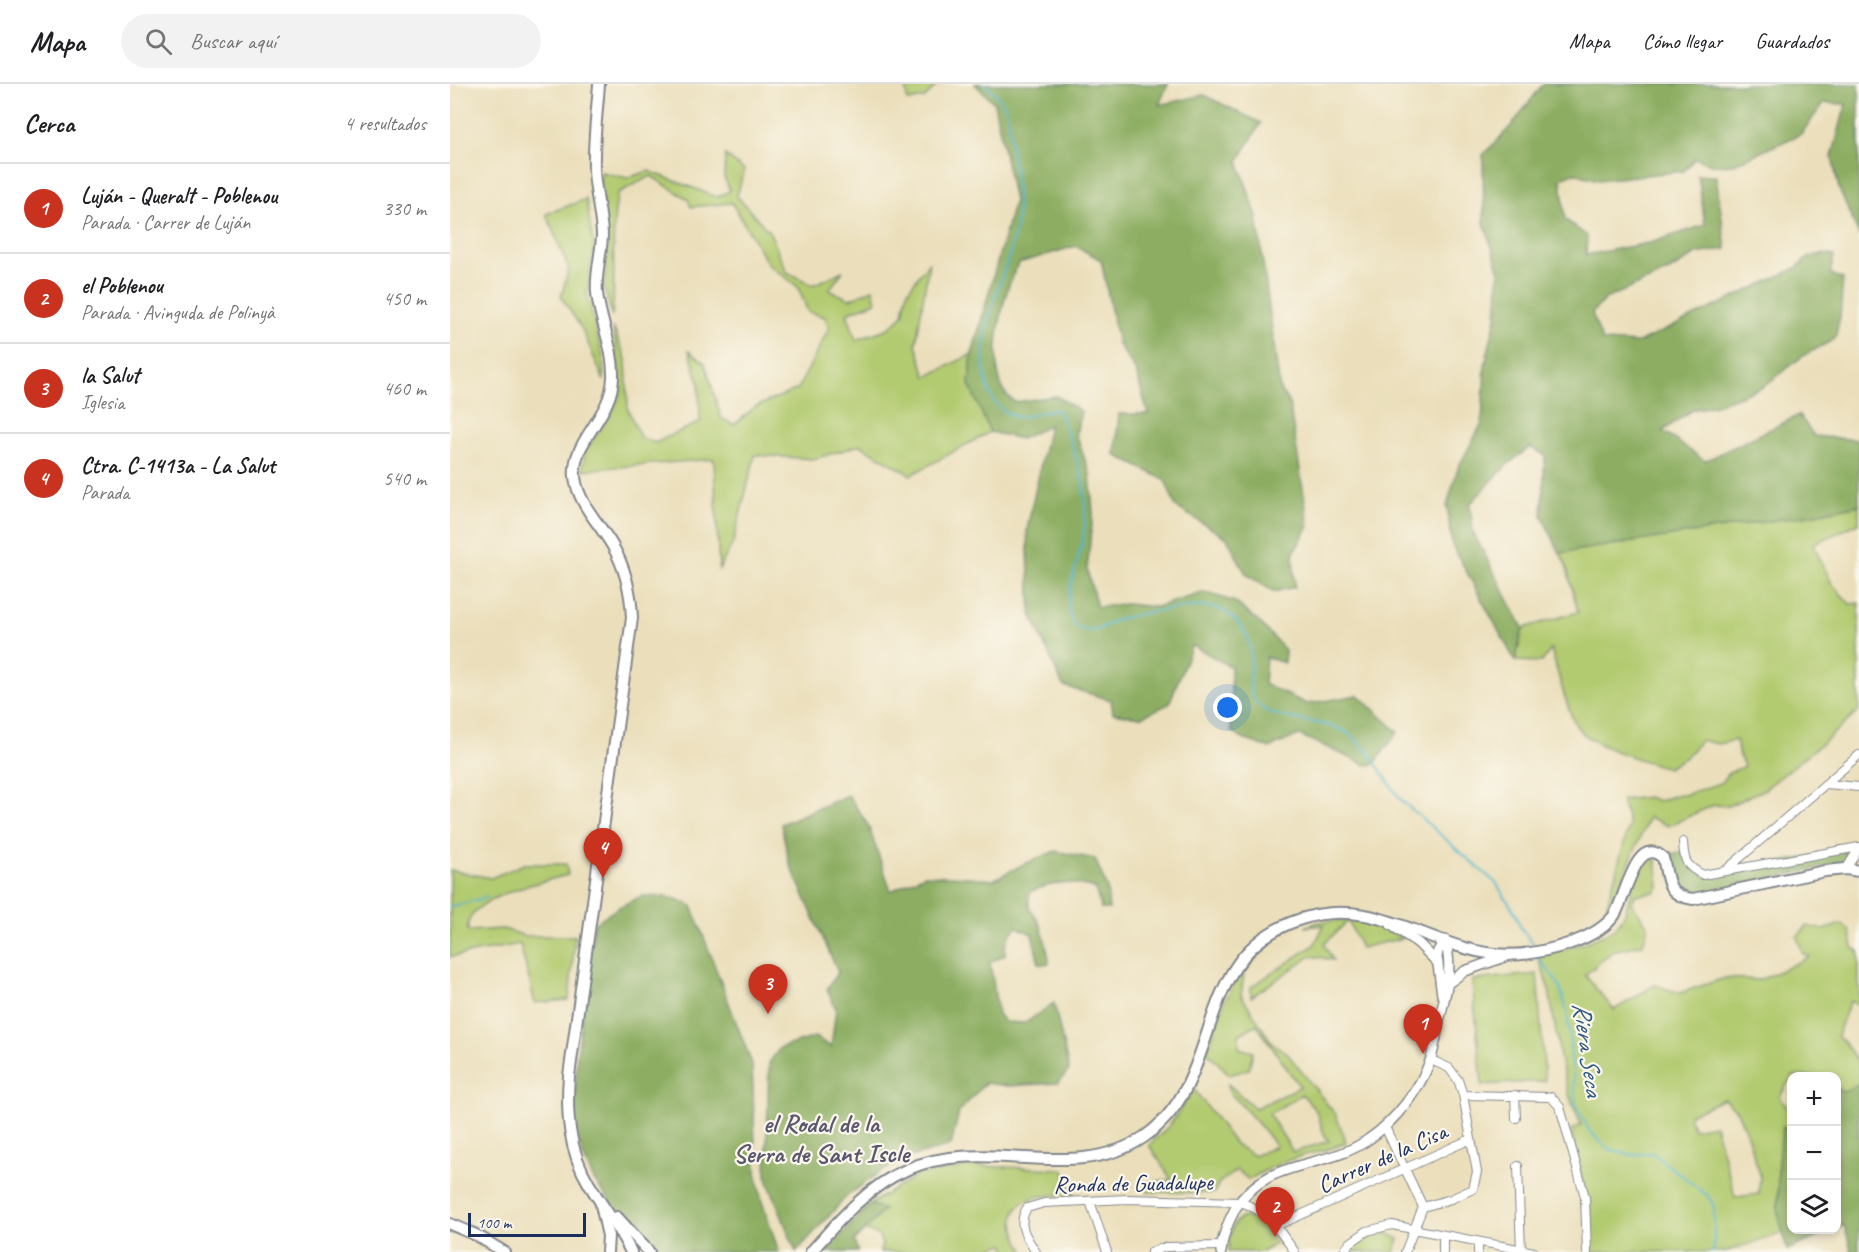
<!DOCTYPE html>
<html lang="es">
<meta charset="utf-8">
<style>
:root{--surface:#fff;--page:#f2f2f2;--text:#202124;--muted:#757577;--line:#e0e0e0;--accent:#c8321e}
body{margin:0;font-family:Caveat,sans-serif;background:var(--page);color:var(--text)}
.controls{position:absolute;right:18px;bottom:18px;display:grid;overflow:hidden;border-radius:12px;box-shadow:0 3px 9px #0003}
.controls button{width:54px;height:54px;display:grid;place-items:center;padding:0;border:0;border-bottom:2px solid var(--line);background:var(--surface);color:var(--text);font:30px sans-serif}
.scale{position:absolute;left:18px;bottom:15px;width:118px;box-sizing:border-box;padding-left:6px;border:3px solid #1b2f5e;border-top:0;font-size:16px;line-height:21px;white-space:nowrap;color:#1b2f5e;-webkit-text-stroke:4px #fbf7ec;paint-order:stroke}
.you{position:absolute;left:778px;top:624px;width:21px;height:21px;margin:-15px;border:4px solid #fff;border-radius:50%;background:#1a73e8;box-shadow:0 0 0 9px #1a73e833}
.badge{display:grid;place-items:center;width:39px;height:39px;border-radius:50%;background:var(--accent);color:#fff;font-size:20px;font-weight:700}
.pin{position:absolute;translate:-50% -50px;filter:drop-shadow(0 2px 3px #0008)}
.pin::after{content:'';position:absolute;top:32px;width:21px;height:18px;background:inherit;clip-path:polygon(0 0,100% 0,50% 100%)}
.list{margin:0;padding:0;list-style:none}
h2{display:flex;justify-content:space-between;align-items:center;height:78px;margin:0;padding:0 24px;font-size:26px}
h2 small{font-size:20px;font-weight:400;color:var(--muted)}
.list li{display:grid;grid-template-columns:39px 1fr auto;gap:18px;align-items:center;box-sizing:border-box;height:90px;padding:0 24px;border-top:2px solid var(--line)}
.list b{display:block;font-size:22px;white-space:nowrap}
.list p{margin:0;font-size:20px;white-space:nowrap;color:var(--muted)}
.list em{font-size:20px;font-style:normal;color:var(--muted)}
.icon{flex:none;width:33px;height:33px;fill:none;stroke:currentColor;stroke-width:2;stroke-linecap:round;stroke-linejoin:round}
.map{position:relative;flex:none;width:1409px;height:1168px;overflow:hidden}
header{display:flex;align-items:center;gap:36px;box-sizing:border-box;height:84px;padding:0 30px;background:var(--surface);border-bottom:2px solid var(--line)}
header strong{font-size:28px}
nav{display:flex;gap:33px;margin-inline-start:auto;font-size:21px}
.search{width:420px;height:54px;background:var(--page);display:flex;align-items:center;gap:15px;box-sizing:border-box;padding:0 21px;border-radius:33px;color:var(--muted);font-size:22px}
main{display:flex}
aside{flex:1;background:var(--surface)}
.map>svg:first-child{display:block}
.green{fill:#b2ca6f;stroke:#667c66;stroke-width:1.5;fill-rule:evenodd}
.forest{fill:#8dae62;stroke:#546e60;stroke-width:1.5}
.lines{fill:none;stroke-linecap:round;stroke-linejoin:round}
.stream{stroke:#50b6ce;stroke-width:2}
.minor-casing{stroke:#83878c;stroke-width:10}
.tertiary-casing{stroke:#83878c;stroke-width:12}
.secondary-casing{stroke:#83878c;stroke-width:14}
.minor{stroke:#fff;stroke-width:8}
.tertiary{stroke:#fff;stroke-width:9}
.secondary{stroke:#fff;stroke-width:10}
.labels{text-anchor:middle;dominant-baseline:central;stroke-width:4.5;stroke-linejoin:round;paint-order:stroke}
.street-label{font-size:24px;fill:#1b2f5e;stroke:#fbf7ec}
.water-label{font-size:26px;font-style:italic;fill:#2b5880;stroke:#fbf7ec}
.neighbourhood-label{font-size:26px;font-weight:bold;fill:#5a576e;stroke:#fbf7ec}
</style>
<header>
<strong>Mapa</strong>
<div class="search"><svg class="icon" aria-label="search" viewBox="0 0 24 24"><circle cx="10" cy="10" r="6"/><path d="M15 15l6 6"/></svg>Buscar aquí</div>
<nav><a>Mapa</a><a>Cómo llegar</a><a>Guardados</a></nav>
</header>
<main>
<aside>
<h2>Cerca<small>4 resultados</small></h2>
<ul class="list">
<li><span class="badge">1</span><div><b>Luján - Queralt - Poblenou</b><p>Parada · Carrer de Luján</p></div><em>330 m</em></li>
<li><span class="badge">2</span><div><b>el Poblenou</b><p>Parada · Avinguda de Polinyà</p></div><em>450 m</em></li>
<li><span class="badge">3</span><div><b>la Salut</b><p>Iglesia</p></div><em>460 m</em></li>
<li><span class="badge">4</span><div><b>Ctra. C-1413a - La Salut</b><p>Parada</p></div><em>540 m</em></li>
</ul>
</aside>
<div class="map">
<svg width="1409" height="1168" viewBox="0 0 1409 1168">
<rect width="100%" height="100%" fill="#fbf7ec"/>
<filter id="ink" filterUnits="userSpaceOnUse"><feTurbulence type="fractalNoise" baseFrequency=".0167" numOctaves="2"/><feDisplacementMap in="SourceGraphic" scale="12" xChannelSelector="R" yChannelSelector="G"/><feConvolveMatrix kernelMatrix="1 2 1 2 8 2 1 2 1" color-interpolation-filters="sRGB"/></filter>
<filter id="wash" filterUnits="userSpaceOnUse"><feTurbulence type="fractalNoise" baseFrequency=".008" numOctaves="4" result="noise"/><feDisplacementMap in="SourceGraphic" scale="24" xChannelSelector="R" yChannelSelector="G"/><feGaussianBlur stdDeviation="1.35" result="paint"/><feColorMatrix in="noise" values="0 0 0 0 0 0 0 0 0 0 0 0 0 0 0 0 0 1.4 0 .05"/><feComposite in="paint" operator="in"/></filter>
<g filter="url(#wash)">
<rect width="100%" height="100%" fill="#ebdfbb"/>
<path class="green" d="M456 0H487V1L475 14 457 17Z
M275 71 294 86 287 112 320 149 337 188 363 201 393 187 379 206 400 215 423 205 426 218 397 229 406 256 439 244 453 231 457 208 479 178 466 260 476 293 522 270 519 300 540 348 461 391 410 361 364 375 305 371 283 459 269 485 264 375 132 386 135 367 161 330 171 307 163 243 176 275 178 325 190 353 205 359 250 338 249 298 239 267 255 279 271 334 284 341 305 323 348 305 379 244 375 233 358 228 348 203 318 180 282 119 241 123 238 115 201 92 168 109C159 150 167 192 162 233L154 202 158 158 150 98 151 88 177 94 199 87 267 113 280 107 274 93Z
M136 115 144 165 137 210 153 273 154 297 132 245 111 213 119 185 96 130Z
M1409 421V439L1363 460 1382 500 1400 520 1409 519V627L1376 656 1315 705 1278 722 1264 721 1218 742 1199 733 1161 821H1157L1179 741 1172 716 1198 713 1208 717 1229 710 1235 711 1273 698 1277 690 1294 682 1289 671 1286 656 1268 660 1251 656 1237 672 1218 684C1195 677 1139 663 1126 641 1115 621 1108 588 1101 565L1092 578 1065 577 1073 544 1128 528 1116 481 1110 469 1365 430Z
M1199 775H1206L1209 803 1205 808 1185 811 1182 820 1198 842 1193 860 1163 867 1135 891 1164 926 1205 901 1230 909 1275 894 1310 896 1360 873 1353 870 1347 853 1357 842 1374 846 1391 840 1400 846 1403 864 1409 867V922L1400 917 1387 952 1395 959 1409 980V1000L1394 1008 1387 1005 1386 992H1342L1341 997 1337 1000 1330 1013 1342 1031 1341 1049 1334 1043 1328 1078V1130L1330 1131 1333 1149 1275 1168H1141L1138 1122 1121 1046 1131 1041 1120 1014 1111 979 1099 906 1088 872C1107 867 1152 856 1166 843 1184 825 1176 789 1199 775ZM1274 1015 1287 1027 1296 1048 1310 1090 1309 1110 1285 1113 1265 1041 1243 1045 1239 1031Z
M74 780H116L118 791C95 797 11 814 18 847L53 845 76 852H125L119 916 85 919 70 860 0 873V786L41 794Z
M891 836 921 838 953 854 911 864 898 837 874 860 883 876 861 872 801 913V903L864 861 874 841 855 843 868 838Z
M813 864 794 890 791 911 822 959 837 969 886 1031 896 1058C883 1066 866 1068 851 1072 832 1078 814 1086 799 1096L787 1086 769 1099 764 1109 697 1108 699 1099 721 1095 699 1061 719 1042 744 1005 785 1060 804 1072 826 1062 806 1037 780 1009 778 1000 805 1024 850 1003 806 940 789 951V964L803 968 799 985 780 991 757 968 775 916 792 885ZM852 1010 867 1028 875 1053 879 1057 843 1068 819 1030Z
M1087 890 1095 997 1032 1001 1022 896Z
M520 1082 613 1085 625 1111C612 1112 596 1110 583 1114 554 1122 564 1150 575 1168H557L554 1160 526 1168H430L432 1160 428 1151 414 1146 434 1126 420 1120 468 1091Z
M794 1133 807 1135 827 1159 812 1168H778C780 1155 779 1137 794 1133Z
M937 1149 949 1155 944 1168H898C908 1156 922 1151 937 1149Z"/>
<path class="forest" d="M525 0H718L709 21 754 11 811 39 788 77 807 133 830 306 839 318 859 442 843 470 845 503 824 508 796 490 777 454 726 423 715 396 665 371 669 330H698L686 287 668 260 651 176 626 162 569 179C552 207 537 279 555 309 557 312 562 316 565 318L606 312 631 327 626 350 640 390 643 429 637 486 647 523 676 520 706 523 755 508 785 518 811 540 835 566 834 579 816 573 814 600 857 620 908 611 948 648 924 680 916 681 849 651 820 664 793 655 781 647V583L742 561 719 620 691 633 663 629 661 616 613 602 581 530 577 446 599 341 571 355 540 348 519 300 522 270 564 117 544 19Z
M1093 0H1409V151L1389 105 1382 73 1396 20 1374 19 1351 50 1284 80 1264 81 1245 74 1234 87 1148 96 1124 89 1111 94 1115 135 1137 152 1136 171 1203 158 1255 141 1248 91 1266 92 1276 165 1246 170 1221 186 1155 215 1142 229 1152 257 1188 259 1346 184C1357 173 1368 167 1384 172L1380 190 1393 195 1390 233 1385 255 1353 272 1313 303 1266 321 1242 326 1213 347 1255 377 1349 331 1364 352 1409 356V421L1365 430 1110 469 1092 432 1095 371 1080 363 1056 382 1020 420 1023 448 1073 544 1065 577 1002 461 997 422 1008 384 1032 339 1035 281 1046 234 1049 185 1034 139 1033 71 1062 41Z
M398 711 418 741 441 807 474 791 520 793 543 796 572 781 605 767 645 775 657 804 659 825H651L645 804C618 797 605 797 580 808 575 828 585 827 591 843 595 855 599 868 599 880H589L582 850 567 843C558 851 554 859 555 871L540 878 548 930 555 938 575 939 604 919 619 986 608 999 559 1002 535 999 509 1028 501 1062 460 1073 433 1086 397 1112 346 1168 316 1092 319 979 330 964 365 953 381 963 386 925 377 905 388 888 339 778 331 740Z
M1234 767V775L1253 791 1394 767 1400 777 1253 810C1222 804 1223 800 1216 771Z
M192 812C211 812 225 812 242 822L302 980 306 1088 312 1118 329 1168H207L156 1112 144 1096 132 1070 126 1049 124 1027 127 972 144 840 169 823Z
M1409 1000V1168H1402L1394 1141 1387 1144 1386 1005 1394 1008Z
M1333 1043 1341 1049 1342 1146H1384L1337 1166 1328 1129V1078Z
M420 1120 434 1126 404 1157 408 1168H375Z"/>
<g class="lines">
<path class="stream" d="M534 0C563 23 557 30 561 63 564 88 570 115 566 140 559 196 520 245 538 304 542 317 550 327 564 332 578 337 593 323 608 326 621 356 634 388 635 421 636 437 633 456 629 471 624 490 613 517 622 537 626 546 637 548 646 546 653 544 659 539 666 536 685 530 741 520 760 523 769 524 778 529 784 535 818 566 786 602 810 622 826 637 868 635 892 646 920 660 933 695 953 718L1046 799 1066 830 1071 844 1084 861
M0 823 38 813
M1089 874 1109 901 1117 927 1126 1022 1140 1048 1157 1064 1179 1071 1202 1069 1258 1112 1264 1122V1164L1262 1168"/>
</g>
</g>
<g filter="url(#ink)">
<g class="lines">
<defs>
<path id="minor" d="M1376 700 1409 703
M1233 758C1234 778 1236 782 1253 791L1409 763
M1396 785 1406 769
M1276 786 1409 671
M1013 1011 1101 1013 1110 1023 1135 1113 1137 1168
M1065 1011 1066 1034
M935 1043 973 1123
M1068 1082 1071 1168
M640 1117 657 1168
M973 1123 1001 1115 1023 1105 1027 1088 1013 1011 1008 996 999 984 981 976
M826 1142 1021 1055
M993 1152V1168
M586 1168C577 1154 566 1141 577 1124L594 1119 677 1115 790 1118C815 1125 831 1148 845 1168
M701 1168 716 1163 771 1162
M893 1168 900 1159 917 1147 942 1141 1084 1168
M955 1168 973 1123
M1028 1168V1158"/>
<path id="tertiary" d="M941 841 968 859 988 879
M997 900 1015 887 1060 871
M992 911 987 873 988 867 995 856
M771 1168C772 1153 778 1138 785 1125 817 1072 875 1087 919 1055 945 1037 969 1007 980 977 984 966 986 953 988 941 995 912 1004 886 995 856"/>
<path id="secondary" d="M149 0C147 29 143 58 144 86 145 108 151 129 152 150 152 169 145 189 147 209 150 238 164 264 163 293 162 334 121 356 125 393 128 419 149 439 162 461 175 483 181 508 182 534L119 992C116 1030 119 1067 139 1100 153 1123 169 1144 181 1168
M151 1121 158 1152 157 1168
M167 1133 199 1168
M0 1140 26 1151 54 1168
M361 1168C389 1136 418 1102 458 1085 535 1051 623 1101 694 1053 779 994 737 872 851 835 923 811 976 862 1044 870 1078 874 1141 860 1163 833 1175 819 1185 748 1213 774 1219 796 1215 811 1243 815L1375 787 1396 785 1409 787"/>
</defs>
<use href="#minor" class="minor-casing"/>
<use href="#tertiary" class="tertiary-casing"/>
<use href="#secondary" class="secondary-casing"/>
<use href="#minor" class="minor"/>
<use href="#tertiary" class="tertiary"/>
<use href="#secondary" class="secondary"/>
</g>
</g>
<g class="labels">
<g class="street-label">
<text transform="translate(932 1074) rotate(-24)">Carrer de la Cisa</text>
<text transform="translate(683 1099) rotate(-1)">Ronda de Guadalupe</text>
</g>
<g class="water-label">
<text transform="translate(1138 965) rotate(82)">Riera Seca</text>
</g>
<g class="neighbourhood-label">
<text x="371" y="1039">el Rodal de la<tspan x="371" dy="30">Serra de Sant Iscle</tspan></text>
</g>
</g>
</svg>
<div class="controls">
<button>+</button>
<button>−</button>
<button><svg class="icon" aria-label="layers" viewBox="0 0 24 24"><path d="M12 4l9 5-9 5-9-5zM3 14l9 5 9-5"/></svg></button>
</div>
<div class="scale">100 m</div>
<div class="you"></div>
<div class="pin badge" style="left:973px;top:970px">1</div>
<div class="pin badge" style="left:825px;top:1153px">2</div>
<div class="pin badge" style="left:318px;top:930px">3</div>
<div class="pin badge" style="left:153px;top:794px">4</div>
</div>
</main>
